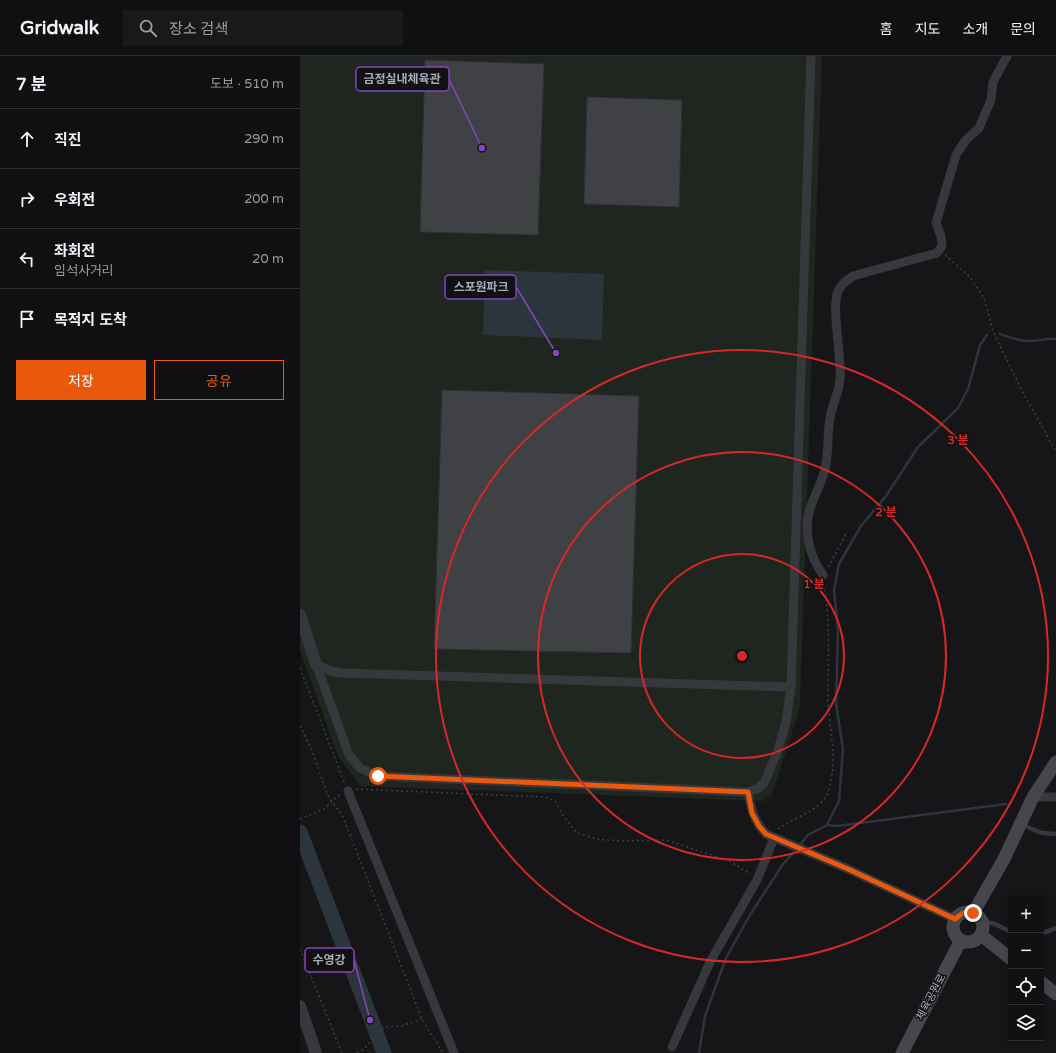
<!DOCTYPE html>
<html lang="ko">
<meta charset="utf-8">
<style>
:root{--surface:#101012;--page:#19191b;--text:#f1f3f6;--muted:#9c9d9f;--line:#303032;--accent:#ea580c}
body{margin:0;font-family:"Varela Round","Noto Sans KR",sans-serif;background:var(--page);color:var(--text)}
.controls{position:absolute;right:12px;bottom:12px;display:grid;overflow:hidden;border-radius:0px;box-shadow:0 2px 6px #0003}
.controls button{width:36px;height:36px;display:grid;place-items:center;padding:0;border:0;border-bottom:1px solid var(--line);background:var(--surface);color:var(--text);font:20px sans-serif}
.stop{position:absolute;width:12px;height:12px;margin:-9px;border:3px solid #ea580c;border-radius:50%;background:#fff}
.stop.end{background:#ea580c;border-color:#fff;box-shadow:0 1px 4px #0008}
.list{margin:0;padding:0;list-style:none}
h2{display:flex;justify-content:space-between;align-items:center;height:52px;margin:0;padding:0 16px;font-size:17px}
h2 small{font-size:13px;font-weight:400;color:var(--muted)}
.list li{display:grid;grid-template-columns:26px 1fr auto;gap:12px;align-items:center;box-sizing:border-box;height:60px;padding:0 16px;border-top:1px solid var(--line)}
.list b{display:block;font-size:15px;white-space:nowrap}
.list p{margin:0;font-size:13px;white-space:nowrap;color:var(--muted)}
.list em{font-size:13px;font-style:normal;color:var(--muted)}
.actions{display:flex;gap:8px;padding:12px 16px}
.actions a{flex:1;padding:9px 0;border:1px solid var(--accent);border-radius:0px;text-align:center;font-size:14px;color:var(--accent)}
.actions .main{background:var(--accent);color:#fff}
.icon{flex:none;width:22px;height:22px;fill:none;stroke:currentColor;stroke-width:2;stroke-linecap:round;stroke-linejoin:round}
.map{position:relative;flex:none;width:756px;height:997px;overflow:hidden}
header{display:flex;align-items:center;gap:24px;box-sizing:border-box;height:56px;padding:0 20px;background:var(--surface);border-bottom:1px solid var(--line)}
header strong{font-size:19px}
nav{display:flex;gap:22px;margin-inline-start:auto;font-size:14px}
.search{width:280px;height:36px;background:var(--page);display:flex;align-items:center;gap:10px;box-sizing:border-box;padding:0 14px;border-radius:0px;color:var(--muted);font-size:15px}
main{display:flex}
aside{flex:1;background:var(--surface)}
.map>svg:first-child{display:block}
.green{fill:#1e261f}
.water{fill:#2c353c}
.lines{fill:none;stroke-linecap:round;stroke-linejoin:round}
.stream{stroke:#2c353c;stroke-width:2.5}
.river{stroke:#2c353c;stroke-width:15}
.building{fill:#404145;stroke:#303034}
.path{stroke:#3d3f44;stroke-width:1.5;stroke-dasharray:2 3;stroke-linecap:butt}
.service{stroke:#37383d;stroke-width:4.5}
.minor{stroke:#37383d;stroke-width:9}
.tertiary{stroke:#37383d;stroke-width:12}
.secondary{stroke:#45474d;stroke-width:13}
.route{stroke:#ea580c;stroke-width:5}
.ring{fill:none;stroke:#d62828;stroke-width:2}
.labels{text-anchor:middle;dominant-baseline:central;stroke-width:3;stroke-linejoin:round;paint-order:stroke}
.street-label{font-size:11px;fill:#a8adb8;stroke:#111113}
.centre{fill:#d62828;stroke:#111113;stroke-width:2}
.ring-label{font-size:12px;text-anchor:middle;font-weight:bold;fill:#d62828;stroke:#111113;stroke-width:3;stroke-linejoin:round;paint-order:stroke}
.leader{fill:none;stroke:#8446be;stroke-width:1.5}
.callout-dot{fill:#8446be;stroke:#111113;stroke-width:1.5}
.callout{fill:#111113;stroke:#8446be;stroke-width:1.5}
.callout-label{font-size:12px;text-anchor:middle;font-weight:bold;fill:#a8adb8}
</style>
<header>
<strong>Gridwalk</strong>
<div class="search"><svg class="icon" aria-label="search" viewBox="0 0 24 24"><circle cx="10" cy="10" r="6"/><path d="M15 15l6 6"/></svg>장소 검색</div>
<nav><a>홈</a><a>지도</a><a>소개</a><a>문의</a></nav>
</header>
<main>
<aside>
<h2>7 분<small>도보 · 510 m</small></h2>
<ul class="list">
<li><svg class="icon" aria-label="ahead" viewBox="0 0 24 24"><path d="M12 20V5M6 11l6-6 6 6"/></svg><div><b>직진</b></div><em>290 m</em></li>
<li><svg class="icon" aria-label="right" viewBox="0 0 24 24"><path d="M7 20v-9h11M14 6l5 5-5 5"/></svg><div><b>우회전</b></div><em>200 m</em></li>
<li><svg class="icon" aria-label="left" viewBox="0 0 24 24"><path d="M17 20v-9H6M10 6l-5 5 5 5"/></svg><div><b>좌회전</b><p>임석사거리</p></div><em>20 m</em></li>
<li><svg class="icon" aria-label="arrive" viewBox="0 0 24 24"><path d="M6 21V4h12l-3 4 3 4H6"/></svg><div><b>목적지 도착</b></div></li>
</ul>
<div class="actions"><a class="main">저장</a><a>공유</a></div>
</aside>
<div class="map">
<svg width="756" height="997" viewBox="0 0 756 997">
<rect width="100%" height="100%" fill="#161618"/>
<path class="green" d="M0 0H522L500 646 498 658 472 738 464 745 60 730 38 700 0 594Z"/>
<path class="water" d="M185 214 304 218 302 284 183 279Z"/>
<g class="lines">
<path class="stream" d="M700 278C710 281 720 286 731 285 740 285 747 282 756 283
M527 769 537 770 706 748
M499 790 508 779 527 769 539 745 543 693 536 648 538 574 534 534 539 508 561 470 586 440 618 391 658 352 668 333 680 289 687 279
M399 997 405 960 426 902 450 859 483 808 496 794"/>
<path class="river" d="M0 776 84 997"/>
</g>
<path class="building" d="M125 4 244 8 238 179 120 176Z
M287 41 382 44 379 151 284 148Z
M142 334 339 340 331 597 134 593Z"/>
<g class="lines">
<path class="path" d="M645 199 670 221 684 242 693 275 721 333 756 396
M528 511 547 476
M0 612 45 728
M0 670 11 692 28 740 43 761 122 963 143 997
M56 733 245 741 255 745 264 761 277 777 297 783 319 785 366 784 427 804 451 818
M0 763 24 753 40 738
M478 773C494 761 516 757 527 739 529 735 530 729 531 724 537 693 528 670 528 640 528 602 531 565 523 527
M0 893 42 997
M57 997 65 992 80 974 85 971 101 970 122 963"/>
<path class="service" d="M722 769 742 777 756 778
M682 865 695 868 711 876
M741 878 756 872"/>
<path class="minor" d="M523 519C510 501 503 476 510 453 514 439 522 427 525 413 529 396 527 379 530 362 532 349 539 337 540 323 542 302 531 252 538 235 541 228 547 224 553 220L637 197 642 190 641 180 636 167 656 99 665 85 679 72 691 44 693 26 707 0
M491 631 42 617 31 615 16 608 49 699 60 712 78 720 448 736 457 733 464 727 477 697 486 666 491 631 511 0
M48 735 154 997
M448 736C451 753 454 765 466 778L548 813 655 863
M733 741H756
M372 991 410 906 457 824 474 782"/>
<path class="tertiary" d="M0 559 16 608
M0 950 16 997"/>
<path class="secondary" d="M653 871a15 15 0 1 1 30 0a15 15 0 1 1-30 0Z
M673 857 704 803 733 741 756 706
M681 879 711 903
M741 926 756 938
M602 997 661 884"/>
</g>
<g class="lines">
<path class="route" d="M78 720 448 736 452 757 459 770 466 778 548 813 655 863 663 857H673"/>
</g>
<g class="ring">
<circle cx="442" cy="600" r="102"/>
<circle cx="442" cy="600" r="204"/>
<circle cx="442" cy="600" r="306"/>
</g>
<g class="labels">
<g class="street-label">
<text transform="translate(631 941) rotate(-62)">체육공원로</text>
</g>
</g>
<circle cx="442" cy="600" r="6" class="centre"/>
<g class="ring-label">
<text x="658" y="388">3 분</text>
<text x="586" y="460">2 분</text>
<text x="514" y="532">1 분</text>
</g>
<path class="leader" d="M182 92L149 23M256 297L216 231M70 964L54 904"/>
<g class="callout-dot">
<circle cx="182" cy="92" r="4"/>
<circle cx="256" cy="297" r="4"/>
<circle cx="70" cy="964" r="4"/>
</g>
<g class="callout">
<rect x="56" y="11" width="93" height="24" rx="4"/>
<rect x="145" y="219" width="71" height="24" rx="4"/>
<rect x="5" y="892" width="49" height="24" rx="4"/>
</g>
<g class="callout-label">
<text x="102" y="27">금정실내체육관</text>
<text x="181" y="235">스포원파크</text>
<text x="29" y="908">수영강</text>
</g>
</svg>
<div class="controls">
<button>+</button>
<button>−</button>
<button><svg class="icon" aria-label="locate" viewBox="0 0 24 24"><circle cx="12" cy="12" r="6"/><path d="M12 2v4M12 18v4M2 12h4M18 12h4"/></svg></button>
<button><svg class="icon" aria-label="layers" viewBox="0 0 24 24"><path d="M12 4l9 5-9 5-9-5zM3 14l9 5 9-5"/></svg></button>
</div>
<div class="stop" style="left:78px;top:720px"></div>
<div class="stop end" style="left:673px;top:857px"></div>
</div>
</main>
